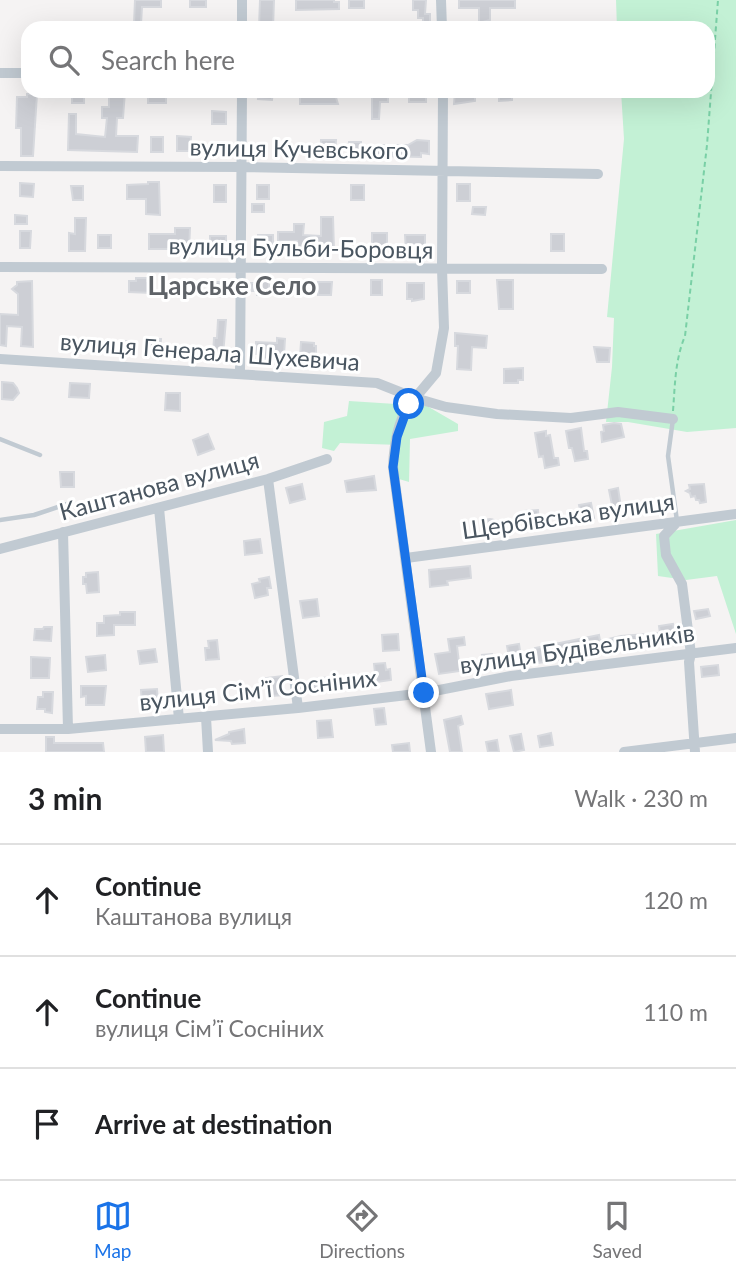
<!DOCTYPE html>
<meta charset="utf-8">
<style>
:root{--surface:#fff;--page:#f2f2f2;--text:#202124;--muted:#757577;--line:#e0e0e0;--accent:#1a73e8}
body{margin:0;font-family:Lato,sans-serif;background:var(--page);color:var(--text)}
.stop{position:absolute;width:21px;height:21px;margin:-16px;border:5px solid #1a73e8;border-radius:50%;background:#fff}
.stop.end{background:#1a73e8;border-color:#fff;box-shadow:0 2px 7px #0008}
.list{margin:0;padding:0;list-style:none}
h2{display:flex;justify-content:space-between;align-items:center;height:91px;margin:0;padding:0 28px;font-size:30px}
h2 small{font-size:23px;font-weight:400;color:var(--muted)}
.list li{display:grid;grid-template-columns:46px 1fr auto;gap:21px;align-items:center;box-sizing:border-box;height:112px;padding:0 28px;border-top:2px solid var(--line)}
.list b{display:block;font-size:26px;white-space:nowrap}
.list p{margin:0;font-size:23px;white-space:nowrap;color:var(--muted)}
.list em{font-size:23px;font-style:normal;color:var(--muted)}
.icon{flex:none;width:38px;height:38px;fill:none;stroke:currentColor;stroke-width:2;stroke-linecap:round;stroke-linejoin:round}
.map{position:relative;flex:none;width:736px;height:752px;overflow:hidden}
.search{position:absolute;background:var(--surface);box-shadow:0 7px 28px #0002;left:21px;right:21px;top:21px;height:77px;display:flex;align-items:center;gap:18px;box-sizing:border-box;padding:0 24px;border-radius:21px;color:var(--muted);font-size:26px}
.sheet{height:427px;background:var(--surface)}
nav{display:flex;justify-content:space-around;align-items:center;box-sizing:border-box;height:98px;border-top:2px solid var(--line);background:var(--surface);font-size:19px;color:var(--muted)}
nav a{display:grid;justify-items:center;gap:4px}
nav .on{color:var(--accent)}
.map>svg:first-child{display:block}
.green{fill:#c3f1d5}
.building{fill:#cdcfd5;stroke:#d7d9de;stroke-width:2}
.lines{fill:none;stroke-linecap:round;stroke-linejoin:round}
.path{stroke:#7ad0a6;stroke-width:2;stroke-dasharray:5 3.5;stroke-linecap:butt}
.service{stroke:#c1cad2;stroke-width:4.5}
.minor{stroke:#c1cad2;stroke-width:10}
.route{stroke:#1a73e8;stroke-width:9}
.labels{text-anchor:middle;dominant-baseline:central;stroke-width:6;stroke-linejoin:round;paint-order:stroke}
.street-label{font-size:24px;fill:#4a5661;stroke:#fff}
.neighbourhood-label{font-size:26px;font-weight:bold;fill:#5f6368;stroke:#fff}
</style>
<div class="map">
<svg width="736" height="752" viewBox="0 0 736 752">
<rect width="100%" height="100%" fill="#f5f3f3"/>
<path class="green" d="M616 0H736V428L687 432 628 422H606L612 367 614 318 607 317 624 139 621 91H708V28H617Z
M349 401 427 406 458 424V431L410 439 409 482 399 479 397 470 400 445 340 443 334 451 322 448 324 422 347 416Z
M736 520V634L717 576 686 580 658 576 656 534Z"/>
<path class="building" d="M135 0H161V7H142L141 24H134Z
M190 0H206V7H190Z
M260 0H274L273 28H259Z
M296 0H334V2H339V9L296 10Z
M349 0H364V8H349Z
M413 0H426L425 14H430V23L423 22V18H418V10H413Z
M459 0H515V8H490V20L479 23V8H459Z
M72 91H84V103H72Z
M109 91H125L123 118H117L116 136H138L137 152 68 150 69 114H76V134L105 137 107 118H102V107H109Z
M151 91H166V103H148V93L151 94Z
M259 91H273L272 100 258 99Z
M300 91H334L338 104H300Z
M372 91H384V96H388V102H380L379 119H372Z
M409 91H426V102H409Z
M455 91H475V101L454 104Z
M499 91H512V100L499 101Z
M27 94H37L33 156H21V128H16L17 97H27Z
M212 111 226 112V124H212Z
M177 136 191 137 190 151H177Z
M151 137H163V152H151Z
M321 140H336L335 156H320Z
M417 140 429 141V154L421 153V157L377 156V145H408Z
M349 142H361V153H348Z
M148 182H159L160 215 146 214V199H127V185L148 184Z
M20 183 34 184 33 197 20 196Z
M457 184H470V201H457Z
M214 185H226V202H214Z
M257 185H269V199H257Z
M351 185H364V200H351Z
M71 186H83V200H73Z
M252 204H264V212H252Z
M473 207H486L485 215 472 214Z
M15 215 27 216V224H15Z
M321 217H333L334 250H297V241H278V232H294V224H304L303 235 321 236Z
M75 218H86L85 251H69V233L75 234Z
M175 228H190L189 252H174V249H149V234H175Z
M20 231H31L30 248H20Z
M372 233H387V250H372Z
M551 234H564V251H551Z
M98 235H111V248H98Z
M258 235H273V249H258Z
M405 235H425V252H406Z
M210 236H226V255H218V250H210Z
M136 278H147V281H153L152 293 129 292V281H136Z
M260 280H269V295H257V291H252L251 283H260Z
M371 280H382V295H371Z
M497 280H513V309H499Z
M32 281 33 347 21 346 22 327 7 326 6 346 0 345V314L18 315V294L12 289 17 285V282Z
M457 281H470V293H457Z
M213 282H225V296L213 297Z
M318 282H332L331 295H318Z
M407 283H424V299L412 301V299H407Z
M218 320H226L223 355 213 354 214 338H217Z
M455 333 487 336 486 348 472 347 471 370 457 369 458 346H455Z
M277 338 285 339 284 355 271 354 270 359H263L264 354H256V342L277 343Z
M149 339H161L160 352H148Z
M119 341H131V351L118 350Z
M301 342 314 343V346H316V358L300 357Z
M594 347 610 348 609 362H597Z
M523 368V380H518V383H504V369Z
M2 382 13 383 17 388 19 393 13 400 2 399Z
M70 383 90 384 89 398 69 397Z
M166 393H180V411L165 410Z
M614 423 621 424 624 437 602 442 601 432 604 431 603 425Z
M581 428 584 451H587L588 459 575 461 572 448H569L566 431Z
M546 431V436L550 435 554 458H558L559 465 545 468 543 456 539 457 535 433Z
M208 434 214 449 198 455 193 440Z
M60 472H74V487H61Z
M374 476 376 490 347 492 345 481Z
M302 484 305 499 290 503 286 488Z
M704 484 706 502 700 503 699 500H696L695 496 691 497 690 493 686 491 690 489 689 485Z
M618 488 622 514 610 515 609 505H612L609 490Z
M591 503 594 518 582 520 579 505Z
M538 510 539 525 526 527 525 511Z
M483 526a7 7 0 1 1 14 0a7 7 0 1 1-14 0Z
M260 539 262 553 245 555 244 541Z
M470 566 471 578 447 581 448 585 430 587 429 570Z
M98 572 99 592 87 593 86 584H83V577H86V573Z
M269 577 271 588H267L268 595 255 598 252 584 260 582 259 579Z
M317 599 319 616 303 618 300 601Z
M708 609 710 616 696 619 694 611Z
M120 612H135V625H114V635L97 636V623H104V616L120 615Z
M673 624 676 641 635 646 587 657 585 644 570 647 572 658 537 663 535 648 599 635 600 641 621 636 660 633 659 626Z
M44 627H52L51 641 34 640 35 629H43Z
M398 634 399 650 383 651 382 635Z
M464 637 465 645 457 646 460 671 439 674 435 654 450 652 448 639Z
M217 640 219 659 206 660 205 648H209L208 641Z
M519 644 522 664 484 668 482 655 492 654 493 660 509 657 507 646Z
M155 649 157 662 140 664 138 651Z
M105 655 106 670 88 672 86 657Z
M31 657 50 658 49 678H31Z
M385 663 386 670 390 669 391 680 376 682 374 664Z
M718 665 719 675 702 677 701 667Z
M282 676 284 695 271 696 266 678Z
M330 677 332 690 314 692 313 679Z
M81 686H106L104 705H86V696L81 697Z
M157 689 158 703 142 705 141 690Z
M511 690 513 705 489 709 486 694Z
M43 692H53L52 713 45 712V709H37L38 697H43Z
M384 708 386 724 376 725 374 709Z
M461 716 463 724 458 726 462 752H450L444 720Z
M331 720 333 737 318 738 317 721Z
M244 729 245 743 232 744 231 741 215 740 229 734V732Z
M551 733 553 745 540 747 538 736Z
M521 734 524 750 514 752 510 736Z
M163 735 164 752H146L145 737Z
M46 737H54V743H103L104 752H46Z
M497 740 499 752H488L486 742Z
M409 743 410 752H393L392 745Z"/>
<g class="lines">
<path class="path" d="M673 411C675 385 675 360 685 336L707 145 718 0"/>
<path class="service" d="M673 419 668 456 677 521
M0 439 40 455
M0 520 34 515 67 504"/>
<path class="minor" d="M242 0V28
M441 0 442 28
M0 73H28
M0 166 243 167 598 174
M0 267 602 269
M0 359 377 383 415 398 436 373 444 328 442 269 443 91
M240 374 242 91
M268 479 298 708
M159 508 179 719
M677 522 664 536 666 555 682 584 691 654 689 662 695 752
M63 532 68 729
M0 549 268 479 327 459
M406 558 736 514
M206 717 208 752
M0 729H68L298 708 424 693 511 676 736 648
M431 752 393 467C394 443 398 415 415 398L446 407 497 414 571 418 618 412 673 419
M624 752 736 738"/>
</g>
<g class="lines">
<path class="route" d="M409 404 397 437 393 467 424 693"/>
</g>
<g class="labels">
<g class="street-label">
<text transform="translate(299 148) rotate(1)">вулиця Кучевського</text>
<text transform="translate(301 247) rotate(1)">вулиця Бульби-Боровця</text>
<text transform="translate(210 351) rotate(4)">вулиця Генерала Шухевича</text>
<text transform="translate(159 485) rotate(-15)">Каштанова вулиця</text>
<text transform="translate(568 515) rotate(-8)">Щербівська вулиця</text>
<text transform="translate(577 648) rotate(-8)">вулиця Будівельників</text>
<text transform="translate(258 689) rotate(-6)">вулиця Сім’ї Сосніних</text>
</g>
<g class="neighbourhood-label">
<text x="232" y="285">Царське Село</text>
</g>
</g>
</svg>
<div class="stop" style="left:409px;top:404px"></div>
<div class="stop end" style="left:424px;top:693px"></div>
<div class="search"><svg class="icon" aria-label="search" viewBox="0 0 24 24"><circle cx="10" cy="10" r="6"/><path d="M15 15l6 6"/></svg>Search here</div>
</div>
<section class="sheet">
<h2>3 min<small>Walk · 230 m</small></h2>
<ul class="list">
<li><svg class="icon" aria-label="ahead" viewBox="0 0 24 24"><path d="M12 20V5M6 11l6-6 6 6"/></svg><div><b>Continue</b><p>Каштанова вулиця</p></div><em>120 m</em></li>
<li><svg class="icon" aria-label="ahead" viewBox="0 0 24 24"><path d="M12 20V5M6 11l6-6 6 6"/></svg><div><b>Continue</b><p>вулиця Сім’ї Сосніних</p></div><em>110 m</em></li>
<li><svg class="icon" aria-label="arrive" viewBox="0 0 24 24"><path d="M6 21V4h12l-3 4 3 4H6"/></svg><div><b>Arrive at destination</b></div></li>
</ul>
</section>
<nav>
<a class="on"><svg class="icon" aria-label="map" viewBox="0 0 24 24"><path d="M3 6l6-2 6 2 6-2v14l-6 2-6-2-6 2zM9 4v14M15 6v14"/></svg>Map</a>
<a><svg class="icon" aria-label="directions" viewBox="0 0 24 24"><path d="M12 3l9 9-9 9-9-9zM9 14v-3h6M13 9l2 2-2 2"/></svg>Directions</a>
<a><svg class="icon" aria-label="saved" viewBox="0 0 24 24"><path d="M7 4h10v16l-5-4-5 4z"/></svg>Saved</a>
</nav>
